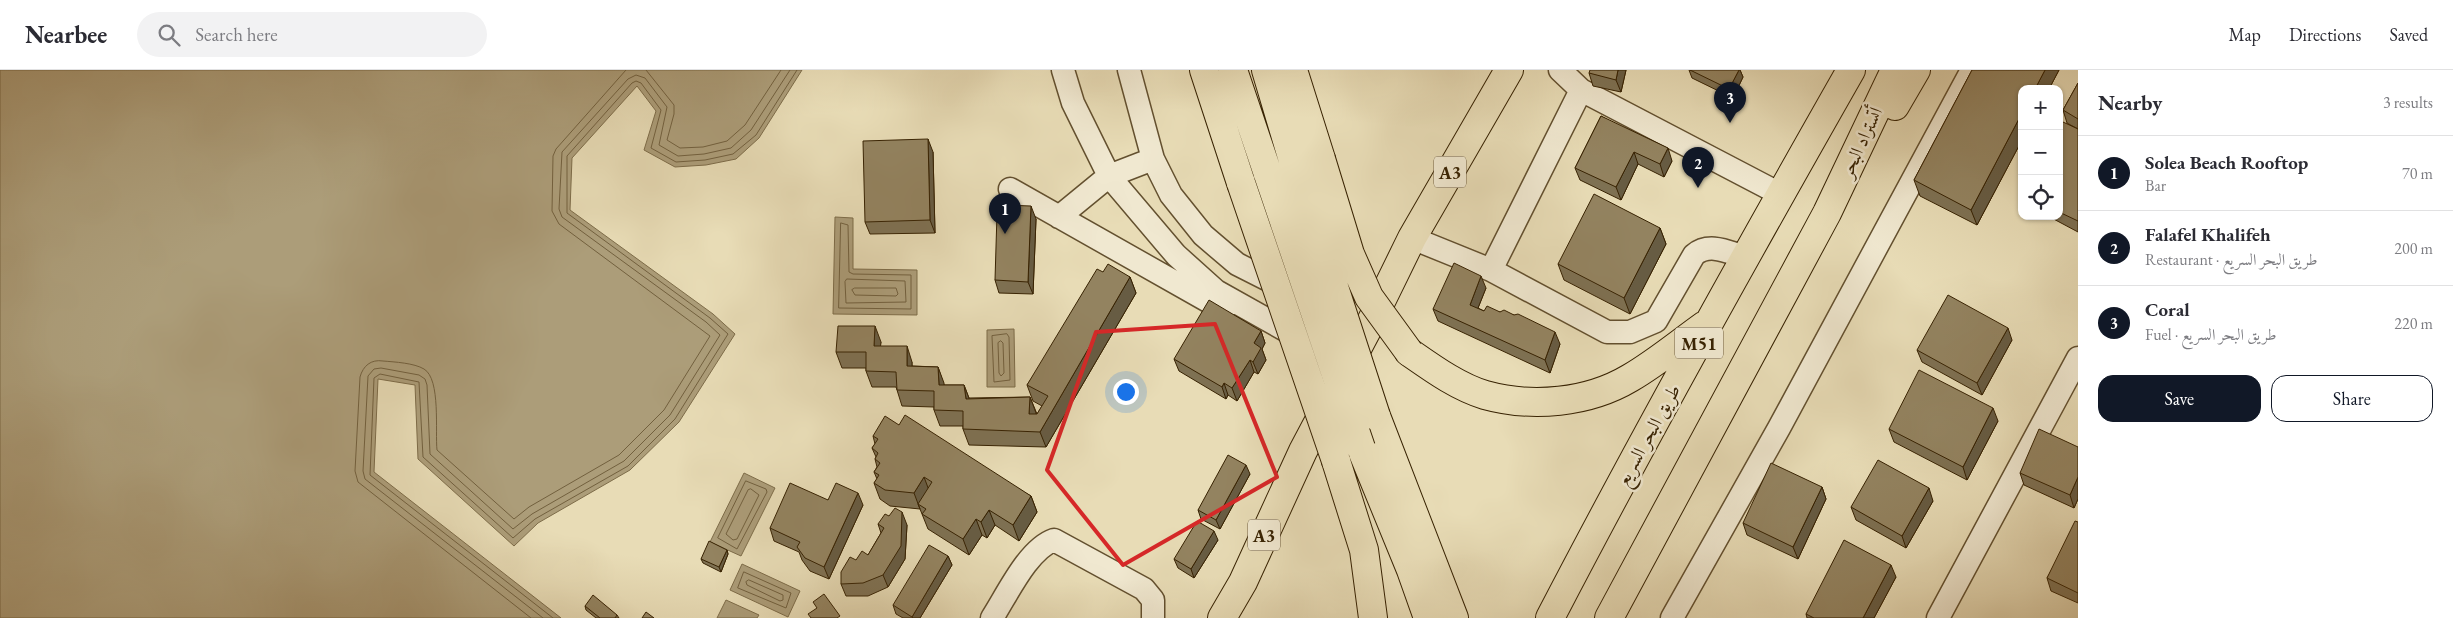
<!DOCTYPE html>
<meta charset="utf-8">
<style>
:root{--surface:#fff;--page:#f2f2f3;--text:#2b2b33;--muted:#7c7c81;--line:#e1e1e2;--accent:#111827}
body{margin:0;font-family:"EB Garamond",Amiri,serif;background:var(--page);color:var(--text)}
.controls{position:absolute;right:15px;top:15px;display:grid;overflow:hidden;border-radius:10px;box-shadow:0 1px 4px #0004}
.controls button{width:45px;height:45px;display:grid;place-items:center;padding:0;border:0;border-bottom:1px solid var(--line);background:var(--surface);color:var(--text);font:25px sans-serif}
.you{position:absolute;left:1125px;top:321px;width:18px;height:18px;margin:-12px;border:4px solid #fff;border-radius:50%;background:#1a73e8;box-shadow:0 0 0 8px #1a73e833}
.badge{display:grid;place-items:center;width:32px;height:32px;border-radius:50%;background:var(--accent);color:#fff;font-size:16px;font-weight:700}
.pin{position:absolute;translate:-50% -41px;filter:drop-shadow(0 1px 2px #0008)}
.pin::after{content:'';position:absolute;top:26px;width:18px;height:15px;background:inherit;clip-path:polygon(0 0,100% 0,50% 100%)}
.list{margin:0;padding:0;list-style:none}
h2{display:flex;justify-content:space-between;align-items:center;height:65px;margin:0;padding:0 20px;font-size:21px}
h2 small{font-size:16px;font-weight:400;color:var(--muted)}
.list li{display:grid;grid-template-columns:32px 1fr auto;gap:15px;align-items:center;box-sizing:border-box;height:75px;padding:0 20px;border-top:1px solid var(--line)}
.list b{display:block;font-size:19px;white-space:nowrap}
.list p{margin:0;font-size:16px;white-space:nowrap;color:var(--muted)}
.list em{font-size:16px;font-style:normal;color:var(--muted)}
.actions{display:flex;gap:10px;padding:15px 20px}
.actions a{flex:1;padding:11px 0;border:1px solid var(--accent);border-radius:15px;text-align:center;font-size:18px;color:var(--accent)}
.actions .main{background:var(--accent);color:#fff}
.icon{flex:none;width:28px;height:28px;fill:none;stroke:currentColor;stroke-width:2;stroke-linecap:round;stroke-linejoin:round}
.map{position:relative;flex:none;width:2078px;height:548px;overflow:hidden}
header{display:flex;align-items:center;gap:30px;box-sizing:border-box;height:70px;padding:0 25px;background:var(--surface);border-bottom:1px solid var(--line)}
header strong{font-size:24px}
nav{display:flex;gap:28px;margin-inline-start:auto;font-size:18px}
.search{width:350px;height:45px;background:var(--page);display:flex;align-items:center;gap:12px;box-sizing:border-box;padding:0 18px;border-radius:28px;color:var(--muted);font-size:19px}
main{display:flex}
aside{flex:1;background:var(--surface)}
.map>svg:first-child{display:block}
.water{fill:#ac9d79;stroke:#7d6c49}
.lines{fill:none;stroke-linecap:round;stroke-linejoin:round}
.shore{stroke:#72603e;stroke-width:1}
.minor-casing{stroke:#63502f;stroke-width:25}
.highway-casing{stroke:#372202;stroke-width:30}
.minor{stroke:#f0e8d0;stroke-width:22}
.highway{stroke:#e8dcb6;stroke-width:28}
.highway-bridge-casing{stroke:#372202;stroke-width:30;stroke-linecap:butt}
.highway-bridge{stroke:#e8dcb6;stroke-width:28}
.wall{fill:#7e7153;stroke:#372202}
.shaded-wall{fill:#675c43;stroke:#372202}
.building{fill:#938360;stroke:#372202}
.marked{fill:none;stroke:#d62828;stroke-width:4;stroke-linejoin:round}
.labels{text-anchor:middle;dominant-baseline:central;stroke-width:5;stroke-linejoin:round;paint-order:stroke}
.shield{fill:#f0e8d0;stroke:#6e5d40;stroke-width:1}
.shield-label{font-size:18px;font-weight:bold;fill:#372202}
.street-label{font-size:19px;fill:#372202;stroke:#f0e8d0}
</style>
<header>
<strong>Nearbee</strong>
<div class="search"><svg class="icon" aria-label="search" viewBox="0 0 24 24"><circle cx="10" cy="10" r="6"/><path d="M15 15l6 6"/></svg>Search here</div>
<nav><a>Map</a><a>Directions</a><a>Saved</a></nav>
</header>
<main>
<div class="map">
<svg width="2078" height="548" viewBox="0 0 2078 548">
<rect width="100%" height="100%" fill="#e8dcb6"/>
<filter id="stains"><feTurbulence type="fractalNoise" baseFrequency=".004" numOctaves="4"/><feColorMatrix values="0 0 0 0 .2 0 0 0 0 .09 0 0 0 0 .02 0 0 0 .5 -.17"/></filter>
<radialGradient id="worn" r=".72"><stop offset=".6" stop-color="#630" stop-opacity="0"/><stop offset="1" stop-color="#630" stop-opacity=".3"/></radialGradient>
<path class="water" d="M0 0H802L759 68 736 89 706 95 675 97 644 80 656 41 637 16 572 88 570 140 713 244 735 264 679 352 630 400 538 453 514 476 418 389 415 315 378 309 374 402 561 548H0Z
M835 147 853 148V199L917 200V245L833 244Z
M1014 259 1015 317H987V260Z
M744 403 775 418 741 486 710 472Z
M742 494 800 521 788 547 730 520Z
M726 530 759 545 757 548H717Z"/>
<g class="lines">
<path class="shore" d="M646 0 674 35V44L667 70 680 78 703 77 727 71 745 55 781 0
M841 153 848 155 849 202 853 204 911 205V239L839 238Z
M847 209 905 211 906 232 846 233 845 212Z
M855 218H896L898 224 896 226 855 225 852 220Z
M1007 264 1009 267 1010 310 994 312 992 266Z
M1001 271 1003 273 1004 303 1001 306 999 303 998 273Z
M746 411 766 419 767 422 737 479 718 468Z
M751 419 759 425 737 469 733 470 726 464 748 420Z
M744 502 791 523 786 538 738 518Z
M749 510 783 525V530L780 531 747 515 746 512Z
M531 548 358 412 355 401 360 307C363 296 371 289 383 291 395 292 414 293 424 299 441 309 435 362 437 380L514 449 529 437 619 385 664 340 710 266 559 154 552 141 553 86 556 79 626 0
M543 548 365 409 363 401 368 306 374 299 381 298 419 305 425 309 427 315 430 384 513 459 532 444 624 391 670 345 720 265 706 252 562 147 559 139 562 82 628 9 636 5 645 8 667 37 659 75 678 86 704 84 731 78 751 60 790 0
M553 548 370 405 374 308 380 304 419 312 423 387 513 468 535 449 628 396 675 349 728 264 710 248 567 143V86L632 13 636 11 641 13 661 40 651 78 676 92 705 90 733 84 756 65 797 0"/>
<defs>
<path id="minor" d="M1063 0 1073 33 1109 106 1176 185 1216 221 1339 290
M1129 0 1153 89 1171 125 1203 165 1237 194 1322 237
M1560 0 1581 20 1780 124
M1010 119 1224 240
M1059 147 1109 106 1153 89
M1412 168 1491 200 1607 262H1630L1656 251 1694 185C1709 172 1728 182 1745 187
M1491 200 1581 20
M992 548C1007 525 1028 479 1054 470L1144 519 1153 530V548
M1672 548 1779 358 1972 0
M1938 548 2078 288"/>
<path id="highway" d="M1204 0 1241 113
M1233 0 1268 104
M1266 0 1294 94
M1293 0 1321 89
M1895 36 1916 0
M1409 282C1432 298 1458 317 1485 325 1532 338 1588 333 1630 308 1656 293 1681 272 1705 255
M1376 346 1454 548
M1361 378 1411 500 1428 548
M1336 391 1364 480 1373 548
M1222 548 1243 512 1303 381 1367 260 1412 168 1509 0
M1550 548C1646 363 1748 181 1851 0
M1609 548 1827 143 1895 0"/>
</defs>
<use href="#minor" class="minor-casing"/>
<use href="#highway" class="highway-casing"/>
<use href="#minor" class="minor"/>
<use href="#highway" class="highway"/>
<defs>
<path id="highway-bridge" d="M1321 89 1350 184 1369 227 1409 282
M1294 94 1376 346
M1268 104 1361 378
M1241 113 1336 391"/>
</defs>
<use href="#highway-bridge" class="highway-bridge-casing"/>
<use href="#highway-bridge" class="highway-bridge"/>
</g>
<path class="wall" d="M1626 0 1621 22 1593 16 1589 3Z
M1689 0H1740L1743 7 1733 28 1692 8Z
M1972 0H2059L2049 19H2022V70L1977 155 1920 126 1914 110Z
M2078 13V59L2067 53 2063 40Z
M1601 46 1672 91 1664 107 1638 94 1621 130 1580 110 1575 98Z
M2059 59H2078V162L2048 146H2059Z
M933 82 935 163 870 164 865 152Z
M1036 149 1033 224 999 223 995 210Z
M1660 158 1666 174 1630 244 1564 210 1558 194Z
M1103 202 1130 207 1136 223 1046 377 969 375 963 359V356H940L934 340V337L902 336 897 320 896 317H872L866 301V298H842L836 282 881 272 880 276 912 292V296L938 297 944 315H964L969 328 1030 327 1037 344 1042 336 1033 331 1027 315Z
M1486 218 1478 238 1484 241 1500 242 1514 245 1560 274 1550 303 1438 251 1433 239Z
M1261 261 1265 273 1262 279 1266 290 1258 304 1254 302 1237 331 1228 325 1226 329 1179 301 1174 289Z
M2012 270 1982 325 1922 292 1917 280Z
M1998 351 1967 410 1894 372 1889 359Z
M899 355 1031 426 1037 442 1019 471 995 455 987 468 982 465 969 485 928 459 920 439 890 436 880 429 874 413 877 409 874 402 877 397 875 389 876 387 872 378 875 374 873 366Z
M2078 377V429L2074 438 2024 415 2020 403Z
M1250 404 1220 459 1201 449 1198 440Z
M1822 417 1826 429 1798 489 1747 465 1743 453Z
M828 430 863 435 829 509 810 501 802 490 799 482 774 471 770 458Z
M1933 431 1906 478 1856 450 1851 437Z
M2078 452V533L2051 521 2047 508Z
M878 454 907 455 905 489 888 517 868 526H846L841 514 856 490 868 485 881 463Z
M1218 470 1194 508 1178 498 1174 489Z
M727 480 728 484 721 502 703 493 701 489Z
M948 486 952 495 920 548H903L896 544 893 535Z
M1896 507 1874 548H1807L1806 544Z
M585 536 617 545 619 548H596L586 540Z"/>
<path class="shaded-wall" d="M1618 0H1626L1621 22 1616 10Z
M1739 0H1740L1743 7 1733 28 1729 19Z
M2045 0H2059L2049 19H2035Z
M2022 43V70L1977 155 1971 140Z
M928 69 933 82 935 163 930 150Z
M1668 78 1672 91 1664 107 1660 94Z
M1634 82 1638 94 1621 130 1616 117Z
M1031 136 1036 149 1033 224 1028 212Z
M1660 158 1666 174 1630 244 1624 228Z
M1481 206 1486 218 1474 248 1470 235Z
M1130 207 1136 223 1046 377 1040 362Z
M875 256 881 272 879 292 874 276Z
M2008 258 2012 270 1982 325 1977 313Z
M1261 261 1265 273 1262 279 1266 290 1258 304 1253 292 1254 273Z
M1555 262 1560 274 1550 303 1545 290Z
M907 276 912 292V312L907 296Z
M1250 290 1254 302 1237 331 1232 318Z
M938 297 944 313 945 331 939 315Z
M1224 313 1228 325 1226 329 1222 317Z
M964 315 970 331 966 329Z
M1030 327 1036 343 1035 360 1029 344Z
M1993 338 1998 351 1967 410 1963 397Z
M1246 395 1250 404 1220 459 1216 450Z
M924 407 930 423 918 434 920 439 914 423Z
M2078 407V429L2074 438 2070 425Z
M1822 417 1826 429 1798 489 1793 477Z
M1929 418 1933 431 1906 478 1902 466Z
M858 423 863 435 829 509 824 497Z
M1031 426 1037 442 1019 471 1013 455Z
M989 440 995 455 987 468 981 452Z
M902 442 907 455 905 489 888 517 883 505Z
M976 449 982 465 969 485 963 469Z
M1214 461 1218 470 1194 508 1191 499Z
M727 480 728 484 721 502 719 497Z
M948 486 952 495 920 548H913L912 547Z
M1891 495 1896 507 1874 548H1863Z"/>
<path class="building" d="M1590 0H1618L1616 10 1589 3Z
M1690 0H1739L1729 19Z
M1972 0H2045L2035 19H2022V43L1971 140 1914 110Z
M2078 13V49L2063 40Z
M1601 46 1668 78 1660 94 1634 82 1616 117 1575 98Z
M2063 52 2078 59V151L2059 142V59Z
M928 69 930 150 865 152 863 71Z
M1594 124 1660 158 1624 228 1558 194Z
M1004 135 1031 136 1028 212 995 210 997 144 1004 143Z
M1454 193 1481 206 1470 235 1484 241 1487 236 1500 242 1504 240 1514 245 1518 244 1555 262 1545 290 1433 239Z
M1108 194 1130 207 1040 362 963 359V341L934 340V321L897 320 896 302 866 301V282H836L838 256H875L874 276H907V296L938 297 939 315H964L966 329 1030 327 1029 344H1037L1048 326 1027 315 1097 199 1103 202Z
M1948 225 2008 258 1977 313 1917 280Z
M1209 230 1261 261 1254 273 1261 278 1253 292 1250 290 1232 318 1224 313 1222 317 1174 289Z
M1919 300 1993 338 1963 397 1889 359Z
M905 345 1031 426 1013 455 989 440 981 452 976 449 963 469 922 444 926 439 918 434 932 412 924 407 914 423 885 420 874 413 879 405 874 402 880 393 875 389 878 383 872 378 878 369 873 366 885 346 899 355Z
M2039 359 2078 377V407L2070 425 2020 403Z
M1228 385 1246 395 1216 450 1198 440Z
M1878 390 1929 418 1902 466 1851 437Z
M1771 393 1822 417 1793 477 1743 453Z
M790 413 828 430 836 413 858 423 824 497 805 488 797 477 800 472 770 458Z
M895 438 902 442 901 476 883 505 863 513 841 514V502L850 487 856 490 862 481 868 485 884 458 878 454 885 444 889 446Z
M1197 451 1214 461 1191 499 1174 489Z
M2075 451 2078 452V523L2047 508Z
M1844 470 1891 495 1863 548H1814L1806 544Z
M709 471 727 480 719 497 701 489Z
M929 475 948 486 912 547 893 535Z
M824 524 840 546 837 548H811L808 544 817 538 813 532Z
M593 525 617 545 615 548H600L585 536Z
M646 542 654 548H642Z"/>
<path class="marked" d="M1215 254 1277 407 1123 495 1047 400 1096 262Z"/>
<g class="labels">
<g class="shield">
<rect x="1434" y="86.5" width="32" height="31" rx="4"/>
<rect x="1675" y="257.5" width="48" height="31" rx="4"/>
<rect x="1248" y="449.5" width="32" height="31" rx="4"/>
</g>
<g class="shield-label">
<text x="1450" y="102">A3</text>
<text x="1699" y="273">M51</text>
<text x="1264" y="465">A3</text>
</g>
<g class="street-label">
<text transform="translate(1861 72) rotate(-65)">أتستراد البحر</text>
<text transform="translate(1648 365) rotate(-61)">طريق البحر السريع</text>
</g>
</g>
<rect width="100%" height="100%" filter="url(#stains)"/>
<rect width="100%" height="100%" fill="url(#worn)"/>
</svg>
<div class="controls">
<button>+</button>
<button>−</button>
<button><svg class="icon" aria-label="locate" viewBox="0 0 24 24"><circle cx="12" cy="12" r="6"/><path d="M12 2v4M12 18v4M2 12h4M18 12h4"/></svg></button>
</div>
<div class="you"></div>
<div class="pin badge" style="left:1005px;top:164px">1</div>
<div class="pin badge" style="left:1698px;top:118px">2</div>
<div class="pin badge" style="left:1730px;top:53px">3</div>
</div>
<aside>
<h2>Nearby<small>3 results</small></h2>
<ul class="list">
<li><span class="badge">1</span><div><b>Solea Beach Rooftop</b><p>Bar</p></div><em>70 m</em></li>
<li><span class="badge">2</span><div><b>Falafel Khalifeh</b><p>Restaurant · طريق البحر السريع</p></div><em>200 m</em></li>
<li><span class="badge">3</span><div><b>Coral</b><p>Fuel · طريق البحر السريع</p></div><em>220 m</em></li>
</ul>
<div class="actions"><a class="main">Save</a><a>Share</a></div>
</aside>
</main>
